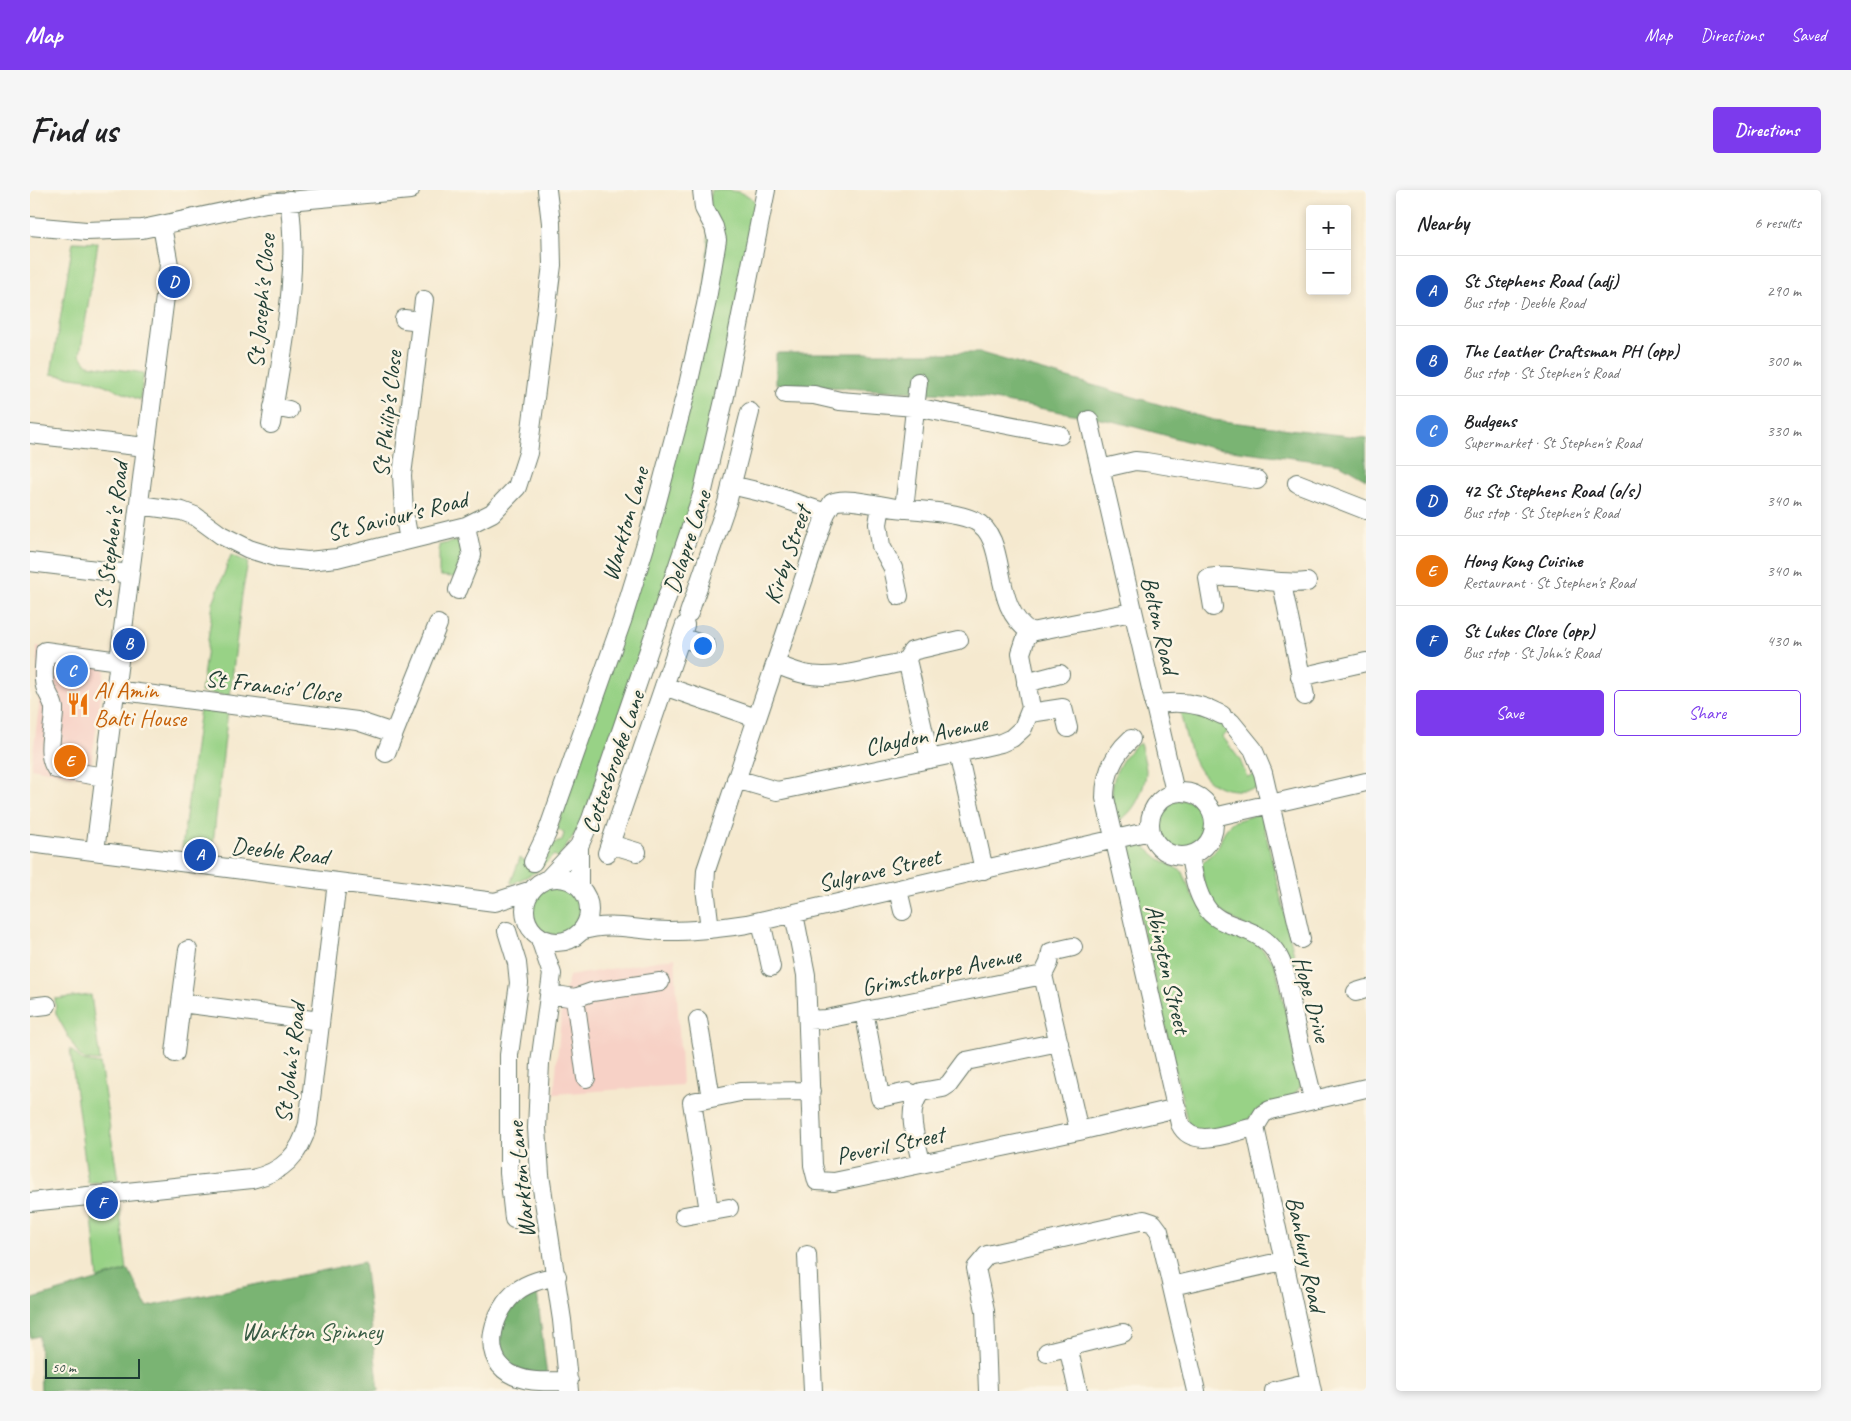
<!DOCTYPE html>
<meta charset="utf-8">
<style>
:root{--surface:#fff;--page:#f6f6f6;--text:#202124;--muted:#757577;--line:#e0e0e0;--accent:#7c3aed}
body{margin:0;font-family:Caveat,sans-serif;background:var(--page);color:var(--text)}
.controls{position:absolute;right:15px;top:15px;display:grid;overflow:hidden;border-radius:5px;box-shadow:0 2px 8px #0003}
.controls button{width:45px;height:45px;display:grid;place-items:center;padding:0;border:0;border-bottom:1px solid var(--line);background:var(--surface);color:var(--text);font:25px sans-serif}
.scale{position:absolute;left:15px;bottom:12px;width:95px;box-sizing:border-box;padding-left:5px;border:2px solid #1f3d34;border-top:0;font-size:14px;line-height:18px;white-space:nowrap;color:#1f3d34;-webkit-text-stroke:4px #fcf5e5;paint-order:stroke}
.you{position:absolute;left:672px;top:455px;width:18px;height:18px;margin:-12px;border:4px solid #fff;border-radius:50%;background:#1a73e8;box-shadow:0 0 0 8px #1a73e833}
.badge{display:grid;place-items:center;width:32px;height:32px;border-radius:50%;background:var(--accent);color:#fff;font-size:16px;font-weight:700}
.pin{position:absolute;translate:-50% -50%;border:2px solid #fff;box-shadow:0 1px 5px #0006}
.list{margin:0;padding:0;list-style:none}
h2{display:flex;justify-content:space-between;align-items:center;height:65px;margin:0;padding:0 20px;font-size:21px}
h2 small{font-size:16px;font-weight:400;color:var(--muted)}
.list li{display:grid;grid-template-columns:32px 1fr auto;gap:15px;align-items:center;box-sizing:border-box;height:70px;padding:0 20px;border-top:1px solid var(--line)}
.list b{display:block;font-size:19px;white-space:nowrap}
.list p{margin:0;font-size:16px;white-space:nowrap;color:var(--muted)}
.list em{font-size:16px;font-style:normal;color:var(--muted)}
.actions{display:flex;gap:10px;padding:15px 20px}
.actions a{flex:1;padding:11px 0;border:1px solid var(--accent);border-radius:5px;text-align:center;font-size:18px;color:var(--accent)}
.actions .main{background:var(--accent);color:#fff}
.map{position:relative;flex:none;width:1336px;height:1201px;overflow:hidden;border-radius:5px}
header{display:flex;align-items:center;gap:30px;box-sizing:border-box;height:70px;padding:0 25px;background:var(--accent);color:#fff}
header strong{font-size:24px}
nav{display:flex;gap:28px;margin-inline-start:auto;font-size:18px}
.intro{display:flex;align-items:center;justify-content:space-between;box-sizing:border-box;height:120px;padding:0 30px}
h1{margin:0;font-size:35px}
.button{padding:12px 22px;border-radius:5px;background:var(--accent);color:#fff;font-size:18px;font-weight:700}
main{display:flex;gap:30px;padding:0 30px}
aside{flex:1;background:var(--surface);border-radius:5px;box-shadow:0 2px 8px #0003}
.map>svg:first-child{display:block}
.built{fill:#f7d1c6}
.green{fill:#98d286;stroke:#5c885d}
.forest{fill:#7ab473;stroke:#4c7854}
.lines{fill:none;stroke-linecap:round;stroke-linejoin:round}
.minor-casing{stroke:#6a796a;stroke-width:20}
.minor{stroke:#fff;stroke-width:18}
.labels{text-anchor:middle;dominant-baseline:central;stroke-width:5;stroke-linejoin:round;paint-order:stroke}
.street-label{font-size:24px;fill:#1f3d34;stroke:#fcf5e5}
.food-label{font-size:24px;fill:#c56008;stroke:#fcf5e5;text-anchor:start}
.park-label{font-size:24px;fill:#375b44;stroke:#fcf5e5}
</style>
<header>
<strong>Map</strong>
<nav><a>Map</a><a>Directions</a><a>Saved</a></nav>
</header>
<div class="intro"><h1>Find us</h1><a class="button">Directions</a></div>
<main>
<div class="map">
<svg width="1336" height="1201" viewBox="0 0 1336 1201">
<rect width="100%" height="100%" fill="#fcf5e5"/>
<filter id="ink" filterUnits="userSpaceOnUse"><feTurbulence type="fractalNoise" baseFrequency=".02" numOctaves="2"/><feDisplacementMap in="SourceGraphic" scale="10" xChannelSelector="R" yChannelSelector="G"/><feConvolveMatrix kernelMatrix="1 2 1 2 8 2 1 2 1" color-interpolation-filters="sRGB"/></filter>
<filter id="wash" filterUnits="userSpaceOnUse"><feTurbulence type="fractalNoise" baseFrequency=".0096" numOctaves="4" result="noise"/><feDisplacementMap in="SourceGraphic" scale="20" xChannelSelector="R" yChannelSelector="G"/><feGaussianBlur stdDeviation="1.12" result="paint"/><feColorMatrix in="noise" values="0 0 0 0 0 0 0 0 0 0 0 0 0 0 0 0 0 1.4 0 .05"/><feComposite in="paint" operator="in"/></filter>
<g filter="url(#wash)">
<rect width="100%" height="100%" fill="#f5e9cf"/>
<path class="built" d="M7 457 77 466 59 588 1 578 9 517Z
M645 768 652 895 524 904 532 815 539 786Z"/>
<path class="green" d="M681 0C698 0 718 0 726 14L685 224 657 332 551 635 528 668 524 665 508 681 482 694 481 692 490 668 507 677 519 655 532 651 534 643 527 639 671 165Z
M43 52 68 53 50 165 58 175 114 183 110 210 63 190 21 184Z
M431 350 437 358 428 385 423 387 411 386 409 383V355Z
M201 365 218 372 212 405 200 506 171 502 183 413Z
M1149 516 1162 518 1201 538 1193 547 1210 570 1217 587 1227 584 1233 597C1167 613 1160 566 1149 516Z
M170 518 198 521 182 662 152 658Z
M1110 553C1112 562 1115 571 1116 580 1116 597 1104 625 1088 630 1086 622 1083 614 1082 607 1081 586 1093 563 1110 553Z
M1128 634a24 24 0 1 1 48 0a24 24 0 1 1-48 0Z
M1231 623 1267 777 1261 778 1263 772 1258 762 1187 719 1174 700 1172 674 1188 657 1194 642 1202 632Z
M1101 655H1113L1128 668 1153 682 1162 706 1224 750 1245 774 1272 895 1260 909 1228 919 1216 932 1177 942 1159 939 1094 659Z
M502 720a25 25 0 1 1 50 0a25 25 0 1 1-50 0Z
M61 805 70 871 55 870 48 864 26 824 25 809Z
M40 859 53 871 70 874 88 990 58 993Z
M89 1014 97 1080 68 1089 61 1017Z"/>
<path class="forest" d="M746 163H951L1183 230 1336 248V289L1310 274 1178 257 1087 232 936 205 746 194Z
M334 1072 349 1201H11L9 1146 0 1148V1110L99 1080 117 1117Z
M506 1094 517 1187 505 1185 475 1173 467 1143 474 1124Z"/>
</g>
<g filter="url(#ink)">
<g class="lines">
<defs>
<path id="minor" d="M0 36 56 41 112 39 236 13 380 0
M374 129 391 131
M755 204 784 205 810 211 885 217 1030 245
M243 217 259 220
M1059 230 1145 602
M241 234C252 160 270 85 259 10
M0 244 116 257
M1070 279 1105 271 1116 272 1227 290
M1267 293 1336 320
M701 295 739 304 796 323
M109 315 152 321 165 326 191 345 219 359 248 368 278 371 307 368 379 350 436 336 462 323 487 297 498 263 522 75 521 33 517 0
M851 316 848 334 851 356 863 378 869 406
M874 319 888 192
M379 350 374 323 372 285 394 110
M0 372 100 384
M1252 394 1275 506
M428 400 442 365 436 336
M1183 417 1178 388C1211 383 1244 396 1277 392
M659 423 697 313 720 222
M651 447 676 456
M875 472 882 461 929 450
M745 474C754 477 764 482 774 484 807 491 843 477 875 472L878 474 900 569
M1270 487 1336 472
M996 493 1030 484
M634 496 726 528
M85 500 327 531 363 543
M1124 515C1149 510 1170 513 1192 525
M1000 523 1033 518 1038 538
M1201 532 1223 559 1233 583 1271 749
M1101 549C1083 565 1075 584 1075 608L1150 934C1163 961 1203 941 1225 937
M356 563 408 434
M928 563 954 680
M74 587 26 579C14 561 25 537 24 518 23 510 17 504 15 496 12 486 15 472 15 461L89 471
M706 589 747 601 928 563 971 553 982 548 993 538 1001 518 991 463 996 448 1001 442
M1120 634a32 32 0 1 1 64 0a32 32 0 1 1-64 0Z
M1184 627 1336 592
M0 653 465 712 502 700
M580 654 607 662
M65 661 139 75 132 36
M577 663 655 435
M1160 666C1163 683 1166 702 1176 717 1190 740 1225 733 1245 761 1258 779 1259 806 1264 827 1269 855 1277 882 1283 909
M503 672 517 643 592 431 616 353 658 195 676 115 687 50 684 37 674 18 672 0
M495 720a32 32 0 1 1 64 0a32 32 0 1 1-64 0Z
M519 688 549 656
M549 697V656L561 629 672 305 695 206 736 0
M868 700 873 721
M764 724 776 785 783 975 787 991 804 992 1049 941 1147 918
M731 731 741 777
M680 739 675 698 676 680 796 323 802 313C814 306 851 316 866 318 887 320 928 322 945 331 980 348 959 417 1001 442L1102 422
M477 741 487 773 489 793 479 865V983L484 1029
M551 741C580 731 609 741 639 741 665 741 691 738 717 734L1120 641
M509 746 522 784 510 873 507 938 510 985 532 1130 539 1201
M158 760 151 813 290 831
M1013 785 1019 773 1021 762 1043 757
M1326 802 1336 799
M520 804 545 808 556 888
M545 808 562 802 630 792
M0 817 17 815
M834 821 846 885
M668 830 681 908
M778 830 796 829 1013 785 1049 941
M145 863 151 813
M847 889 850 908 878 902 887 906
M1225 937 1282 1201
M1225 937 1233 924 1240 920 1336 898
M891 973C887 950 874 921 891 902L913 898 919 894 936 871 1029 852
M0 1012 222 989C253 982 270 965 278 934L307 692
M679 1021 662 912 710 902 781 901
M654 1026 699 1018
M777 1065 783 1201
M527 1086C513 1089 499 1092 487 1101 464 1119 449 1164 479 1183 497 1194 519 1191 539 1191
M1142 1096 1253 1071
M1038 1156 1048 1201
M1017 1162 1093 1143
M958 1201 955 1120 946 1078 957 1065 1114 1030 1123 1033 1129 1041 1166 1201
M1244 1201 1280 1192"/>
</defs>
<use href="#minor" class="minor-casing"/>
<use href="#minor" class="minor"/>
</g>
</g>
<defs>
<symbol id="restaurant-bare" viewBox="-9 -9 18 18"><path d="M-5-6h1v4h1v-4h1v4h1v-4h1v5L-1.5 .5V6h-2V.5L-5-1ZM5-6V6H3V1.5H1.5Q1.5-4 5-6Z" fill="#e8710a" stroke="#fcf5e5" stroke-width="2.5" paint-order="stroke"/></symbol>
</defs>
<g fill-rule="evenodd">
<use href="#restaurant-bare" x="32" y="498" width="32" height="32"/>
</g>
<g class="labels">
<g class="street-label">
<text transform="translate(231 111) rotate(-85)">St Joseph's Close</text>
<text transform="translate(357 224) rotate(-84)">St Philip's Close</text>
<text transform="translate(367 326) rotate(-14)">St Saviour's Road</text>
<text transform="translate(595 334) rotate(-74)">Warkton Lane</text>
<text transform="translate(81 346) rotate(-83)">St Stephen's Road</text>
<text transform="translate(657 352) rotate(-72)">Delapre Lane</text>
<text transform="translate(757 365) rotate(-71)">Kirby Street</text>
<text transform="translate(1130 435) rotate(77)">Belton Road</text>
<text transform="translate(243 496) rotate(7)">St Francis' Close</text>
<text transform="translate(896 545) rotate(-12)">Claydon Avenue</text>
<text transform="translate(583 572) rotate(-71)">Cottesbrooke Lane</text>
<text transform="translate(250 661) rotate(7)">Deeble Road</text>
<text transform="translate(849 680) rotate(-13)">Sulgrave Street</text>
<text transform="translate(1138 779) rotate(77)">Abington Street</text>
<text transform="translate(911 781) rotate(-12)">Grimsthorpe Avenue</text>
<text transform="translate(1282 809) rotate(75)">Hope Drive</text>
<text transform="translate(260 873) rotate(-83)">St John's Road</text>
<text transform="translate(860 955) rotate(-12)">Peveril Street</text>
<text transform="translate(491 990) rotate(-96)">Warkton Lane</text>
<text transform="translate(1276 1064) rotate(78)">Banbury Road</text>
</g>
<g class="food-label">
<text x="64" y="500">Al Amin<tspan x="64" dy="28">Balti House</tspan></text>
</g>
<g class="park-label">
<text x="282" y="1141">Warkton Spinney</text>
</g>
</g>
</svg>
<div class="controls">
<button>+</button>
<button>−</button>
</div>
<div class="scale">50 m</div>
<div class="you"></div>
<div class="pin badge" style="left:170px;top:665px;background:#1a4fb4">A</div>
<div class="pin badge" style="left:99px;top:454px;background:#1a4fb4">B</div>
<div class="pin badge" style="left:42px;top:481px;background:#3f7fe0">C</div>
<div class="pin badge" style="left:144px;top:92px;background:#1a4fb4">D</div>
<div class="pin badge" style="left:40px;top:571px;background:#e8710a">E</div>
<div class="pin badge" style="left:72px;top:1013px;background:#1a4fb4">F</div>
</div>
<aside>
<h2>Nearby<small>6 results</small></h2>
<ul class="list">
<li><span class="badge" style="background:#1a4fb4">A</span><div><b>St Stephens Road (adj)</b><p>Bus stop · Deeble Road</p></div><em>290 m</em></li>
<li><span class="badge" style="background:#1a4fb4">B</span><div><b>The Leather Craftsman PH (opp)</b><p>Bus stop · St Stephen's Road</p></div><em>300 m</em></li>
<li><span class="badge" style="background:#3f7fe0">C</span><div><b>Budgens</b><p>Supermarket · St Stephen's Road</p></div><em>330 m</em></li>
<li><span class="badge" style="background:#1a4fb4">D</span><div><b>42 St Stephens Road (o/s)</b><p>Bus stop · St Stephen's Road</p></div><em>340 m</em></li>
<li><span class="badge" style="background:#e8710a">E</span><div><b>Hong Kong Cuisine</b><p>Restaurant · St Stephen's Road</p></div><em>340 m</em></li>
<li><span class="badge" style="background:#1a4fb4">F</span><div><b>St Lukes Close (opp)</b><p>Bus stop · St John's Road</p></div><em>430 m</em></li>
</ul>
<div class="actions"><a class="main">Save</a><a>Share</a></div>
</aside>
</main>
